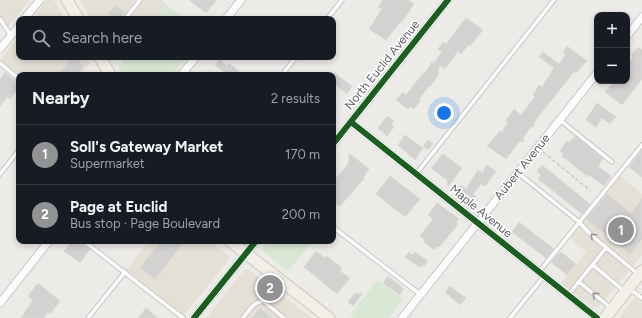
<!DOCTYPE html>
<meta charset="utf-8">
<style>
:root{--surface:#171b24;--page:#20242c;--text:#f1f3f6;--muted:#9ea1a6;--line:#363941;--accent:#909293}
body{margin:0;font-family:Figtree,sans-serif;background:var(--page);color:var(--text)}
.controls{position:absolute;right:12px;top:12px;display:grid;overflow:hidden;border-radius:8px;box-shadow:0 2px 6px #0003}
.controls button{width:36px;height:36px;display:grid;place-items:center;padding:0;border:0;border-bottom:1px solid var(--line);background:var(--surface);color:var(--text);font:20px sans-serif}
.you{position:absolute;left:444px;top:113px;width:14px;height:14px;margin:-10px;border:3px solid #fff;border-radius:50%;background:#1a73e8;box-shadow:0 0 0 6px #1a73e833}
.badge{display:grid;place-items:center;width:26px;height:26px;border-radius:50%;background:var(--accent);color:#fff;font-size:13px;font-weight:700}
.pin{position:absolute;translate:-50% -50%;border:2px solid #fff;box-shadow:0 1px 4px #0006}
.list{margin:0;padding:0;list-style:none}
h2{display:flex;justify-content:space-between;align-items:center;height:52px;margin:0;padding:0 16px;font-size:17px}
h2 small{font-size:13px;font-weight:400;color:var(--muted)}
.list li{display:grid;grid-template-columns:26px 1fr auto;gap:12px;align-items:center;box-sizing:border-box;height:60px;padding:0 16px;border-top:1px solid var(--line)}
.list b{display:block;font-size:15px;white-space:nowrap}
.list p{margin:0;font-size:13px;white-space:nowrap;color:var(--muted)}
.list em{font-size:13px;font-style:normal;color:var(--muted)}
.icon{flex:none;width:22px;height:22px;fill:none;stroke:currentColor;stroke-width:2;stroke-linecap:round;stroke-linejoin:round}
.map{position:relative;flex:none;width:642px;height:318px;overflow:hidden}
.search{position:absolute;background:var(--surface);box-shadow:0 2px 6px #0003;left:16px;top:16px;width:320px;height:44px;display:flex;align-items:center;gap:10px;box-sizing:border-box;padding:0 14px;border-radius:8px;color:var(--muted);font-size:15px}
.panel{position:absolute;background:var(--surface);box-shadow:0 2px 6px #0003;left:16px;top:72px;width:320px;height:172px;border-radius:8px}
.map>svg:first-child{display:block}
.commercial{fill:#e5e0d6}
.green{fill:#d9e7d5}
.building{fill:#d3d2d1;stroke:#dcdad7}
.lines{fill:none;stroke-linecap:round;stroke-linejoin:round}
.lane-casing{stroke:#c7c8c7;stroke-width:5.5}
.street-casing{stroke:#c7c8c7;stroke-width:9}
.primary-casing{stroke:#d1c8b9;stroke-width:13}
.path{stroke:#cacdcb;stroke-width:1.5;stroke-dasharray:4 2;stroke-linecap:butt}
.lane{stroke:#fcfcfc;stroke-width:3.5}
.street{stroke:#fcfcfc;stroke-width:7}
.primary{stroke:#f2efe9;stroke-width:11}
.cycleway-casing{stroke:#fff;stroke-width:8}
.cycleway{stroke:#1b5e20;stroke-width:6}
.oneway{stroke:#95989a}
.labels{text-anchor:middle;dominant-baseline:central;stroke-width:3;stroke-linejoin:round;paint-order:stroke}
.street-label{font-size:12px;fill:#5e6265;stroke:#fff}
</style>
<div class="map">
<svg width="642" height="318" viewBox="0 0 642 318">
<rect width="100%" height="100%" fill="#ecebe8"/>
<path class="commercial" d="M0 0H30L8 27 0 14Z
M47 0H54L65 19H32Z
M80 0H136L121 19H91Z
M143 0H161L167 5 156 19H128Z
M19 36V57H86L90 63 79 75 19 76 0 60Z
M620 176 642 194V255L599 307 596 308 592 307 561 283 586 252 570 238Z
M149 241H210L229 256V260L184 315 126 270Z
M246 270H249L312 318H206L242 273Z
M635 297 642 303V318H619Z"/>
<path class="green" d="M167 5 186 19H156Z
M126 57H187L173 75H123L118 67Z
M268 241H313L288 271 264 252 262 250Z
M377 280 403 300 389 318H354L350 315Z"/>
<path class="building" d="M189 0H217L206 13Z
M383 0H408L414 4 401 23 400 22 386 40 369 29 382 9 378 7Z
M115 5 125 12 119 19H115L108 14Z
M466 18 483 30 470 46 468 45 461 54 458 51 445 69 439 65 438 75 430 87 429 86 419 99 421 100 414 109 410 106 408 109 396 100 403 92 406 95 423 73 424 74 432 62 434 63 442 52 438 49 443 42 446 44Z
M567 46 587 61 576 73 574 72 537 118 534 123V126L530 128 523 138 524 141 519 142 506 159 487 146 500 131 502 132 508 122 506 120 514 109 521 115 535 97 533 95 539 85 542 87 554 68 539 57 543 52 559 64 566 54 563 52Z
M638 47 642 50V79L622 105 605 92 615 81H627V67L633 57 631 55Z
M73 57H75L80 61 79 63 84 67 77 75H58Z
M219 59 227 66 229 63 239 71 236 75H228L215 65Z
M5 72 19 84V87L10 99 7 97 0 106V79Z
M333 72 352 86 347 94 333 83Z
M597 103 616 117 610 124 602 118 596 127 586 120Z
M387 116 394 121 391 125 394 127 387 136 378 128Z
M405 135 423 148 415 160 398 145Z
M575 136 603 159 598 166 611 176 604 186 589 175 588 177 562 156 563 154 560 151 567 141 569 143Z
M428 140 433 144 428 150 423 146Z
M642 150V177L629 167Z
M349 153 369 169 363 178 364 179 340 206 333 201V182L348 164 349 160Z
M443 154 462 168 448 187 447 180 431 168Z
M487 165 496 171 485 186 481 184 473 194 476 196 470 203 455 192 461 185 466 189 478 170 482 173Z
M542 165 590 204 582 214 538 179 541 175 537 171Z
M390 176 420 199 405 217 376 194Z
M607 194 631 213 642 198V239L630 254 586 219Z
M437 203 459 219 456 223 458 224 446 239 439 247 437 246 434 250 424 242 425 240 420 236 433 219 428 215Z
M519 222 554 249 546 258 512 232Z
M72 241H81L82 244 90 249 80 263 64 251Z
M161 241H185L155 279 140 268Z
M316 251 325 258 327 256 342 268 340 271 350 278 337 294 304 267Z
M409 252 413 255 415 252 427 260V263L425 265 419 267 405 257Z
M561 252 576 264 567 275 551 262 559 253H560Z
M388 276 404 289 399 295 383 283Z
M38 283 60 301 50 314 48 312 44 318H21L33 300 28 296Z
M450 286 466 298 460 305 445 292Z
M363 293 353 306 348 302 354 294Z
M146 308 158 318H138Z
M260 308 272 318H252Z"/>
<g class="lines">
<defs>
<path id="lane" d="M0 19 11 36
M125 19 140 0
M327 19 342 0
M0 63 19 79
M282 75 296 57
M560 120 612 162
M518 173 579 222 591 235 638 274
M0 174 19 150
M416 174 554 0
M333 227 421 295
M84 241 183 318
M593 265 624 291
M539 272 642 145
M579 282 611 308
M630 289 642 298
M568 295 606 248
M88 318 125 272
M243 318C249 311 253 302 263 301L284 318
M510 318 544 276"/>
<path id="street" d="M24 19 40 0
M226 19 241 0
M627 36 642 17
M0 49 19 26
M181 75 196 57
M351 122 597 318
M333 144 448 0
M0 303 49 241
M194 318 256 241
M402 318 597 73"/>
<path id="primary" d="M67 0 78 19
M100 57 110 75
M230 241 329 318
M605 318 642 271"/>
</defs>
<use href="#lane" class="lane-casing"/>
<use href="#street" class="street-casing"/>
<use href="#primary" class="primary-casing"/>
<path class="path" d="M543 152 591 191"/>
<use href="#lane" class="lane"/>
<use href="#street" class="street"/>
<use href="#primary" class="primary"/>
<defs>
<path id="cycleway" d="M351 122 597 318
M333 144 448 0
M194 318 256 241"/>
</defs>
<use href="#cycleway" class="cycleway-casing"/>
<use href="#cycleway" class="cycleway"/>
</g>
<defs><path id="oneway-chevron" d="M-2-3.5L2.5 0L-2 3.5" fill="none" stroke-width="1.6" stroke-linecap="round" stroke-linejoin="round"/></defs>
<g class="oneway">
<use href="#oneway-chevron" transform="translate(593 236) rotate(-137)"/>
<use href="#oneway-chevron" transform="translate(595 295) rotate(-140)"/>
</g>
<g class="labels">
<g class="street-label">
<text transform="translate(382 65) rotate(-51)">North Euclid Avenue</text>
<text transform="translate(522 167) rotate(-51)">Aubert Avenue</text>
<text transform="translate(481 211) rotate(39)">Maple Avenue</text>
</g>
</g>
</svg>
<div class="controls">
<button>+</button>
<button>−</button>
</div>
<div class="you"></div>
<div class="pin badge" style="left:621px;top:230px">1</div>
<div class="pin badge" style="left:270px;top:288px">2</div>
<div class="search"><svg class="icon" aria-label="search" viewBox="0 0 24 24"><circle cx="10" cy="10" r="6"/><path d="M15 15l6 6"/></svg>Search here</div>
<section class="panel">
<h2>Nearby<small>2 results</small></h2>
<ul class="list">
<li><span class="badge">1</span><div><b>Soll's Gateway Market</b><p>Supermarket</p></div><em>170 m</em></li>
<li><span class="badge">2</span><div><b>Page at Euclid</b><p>Bus stop · Page Boulevard</p></div><em>200 m</em></li>
</ul>
</section>
</div>
